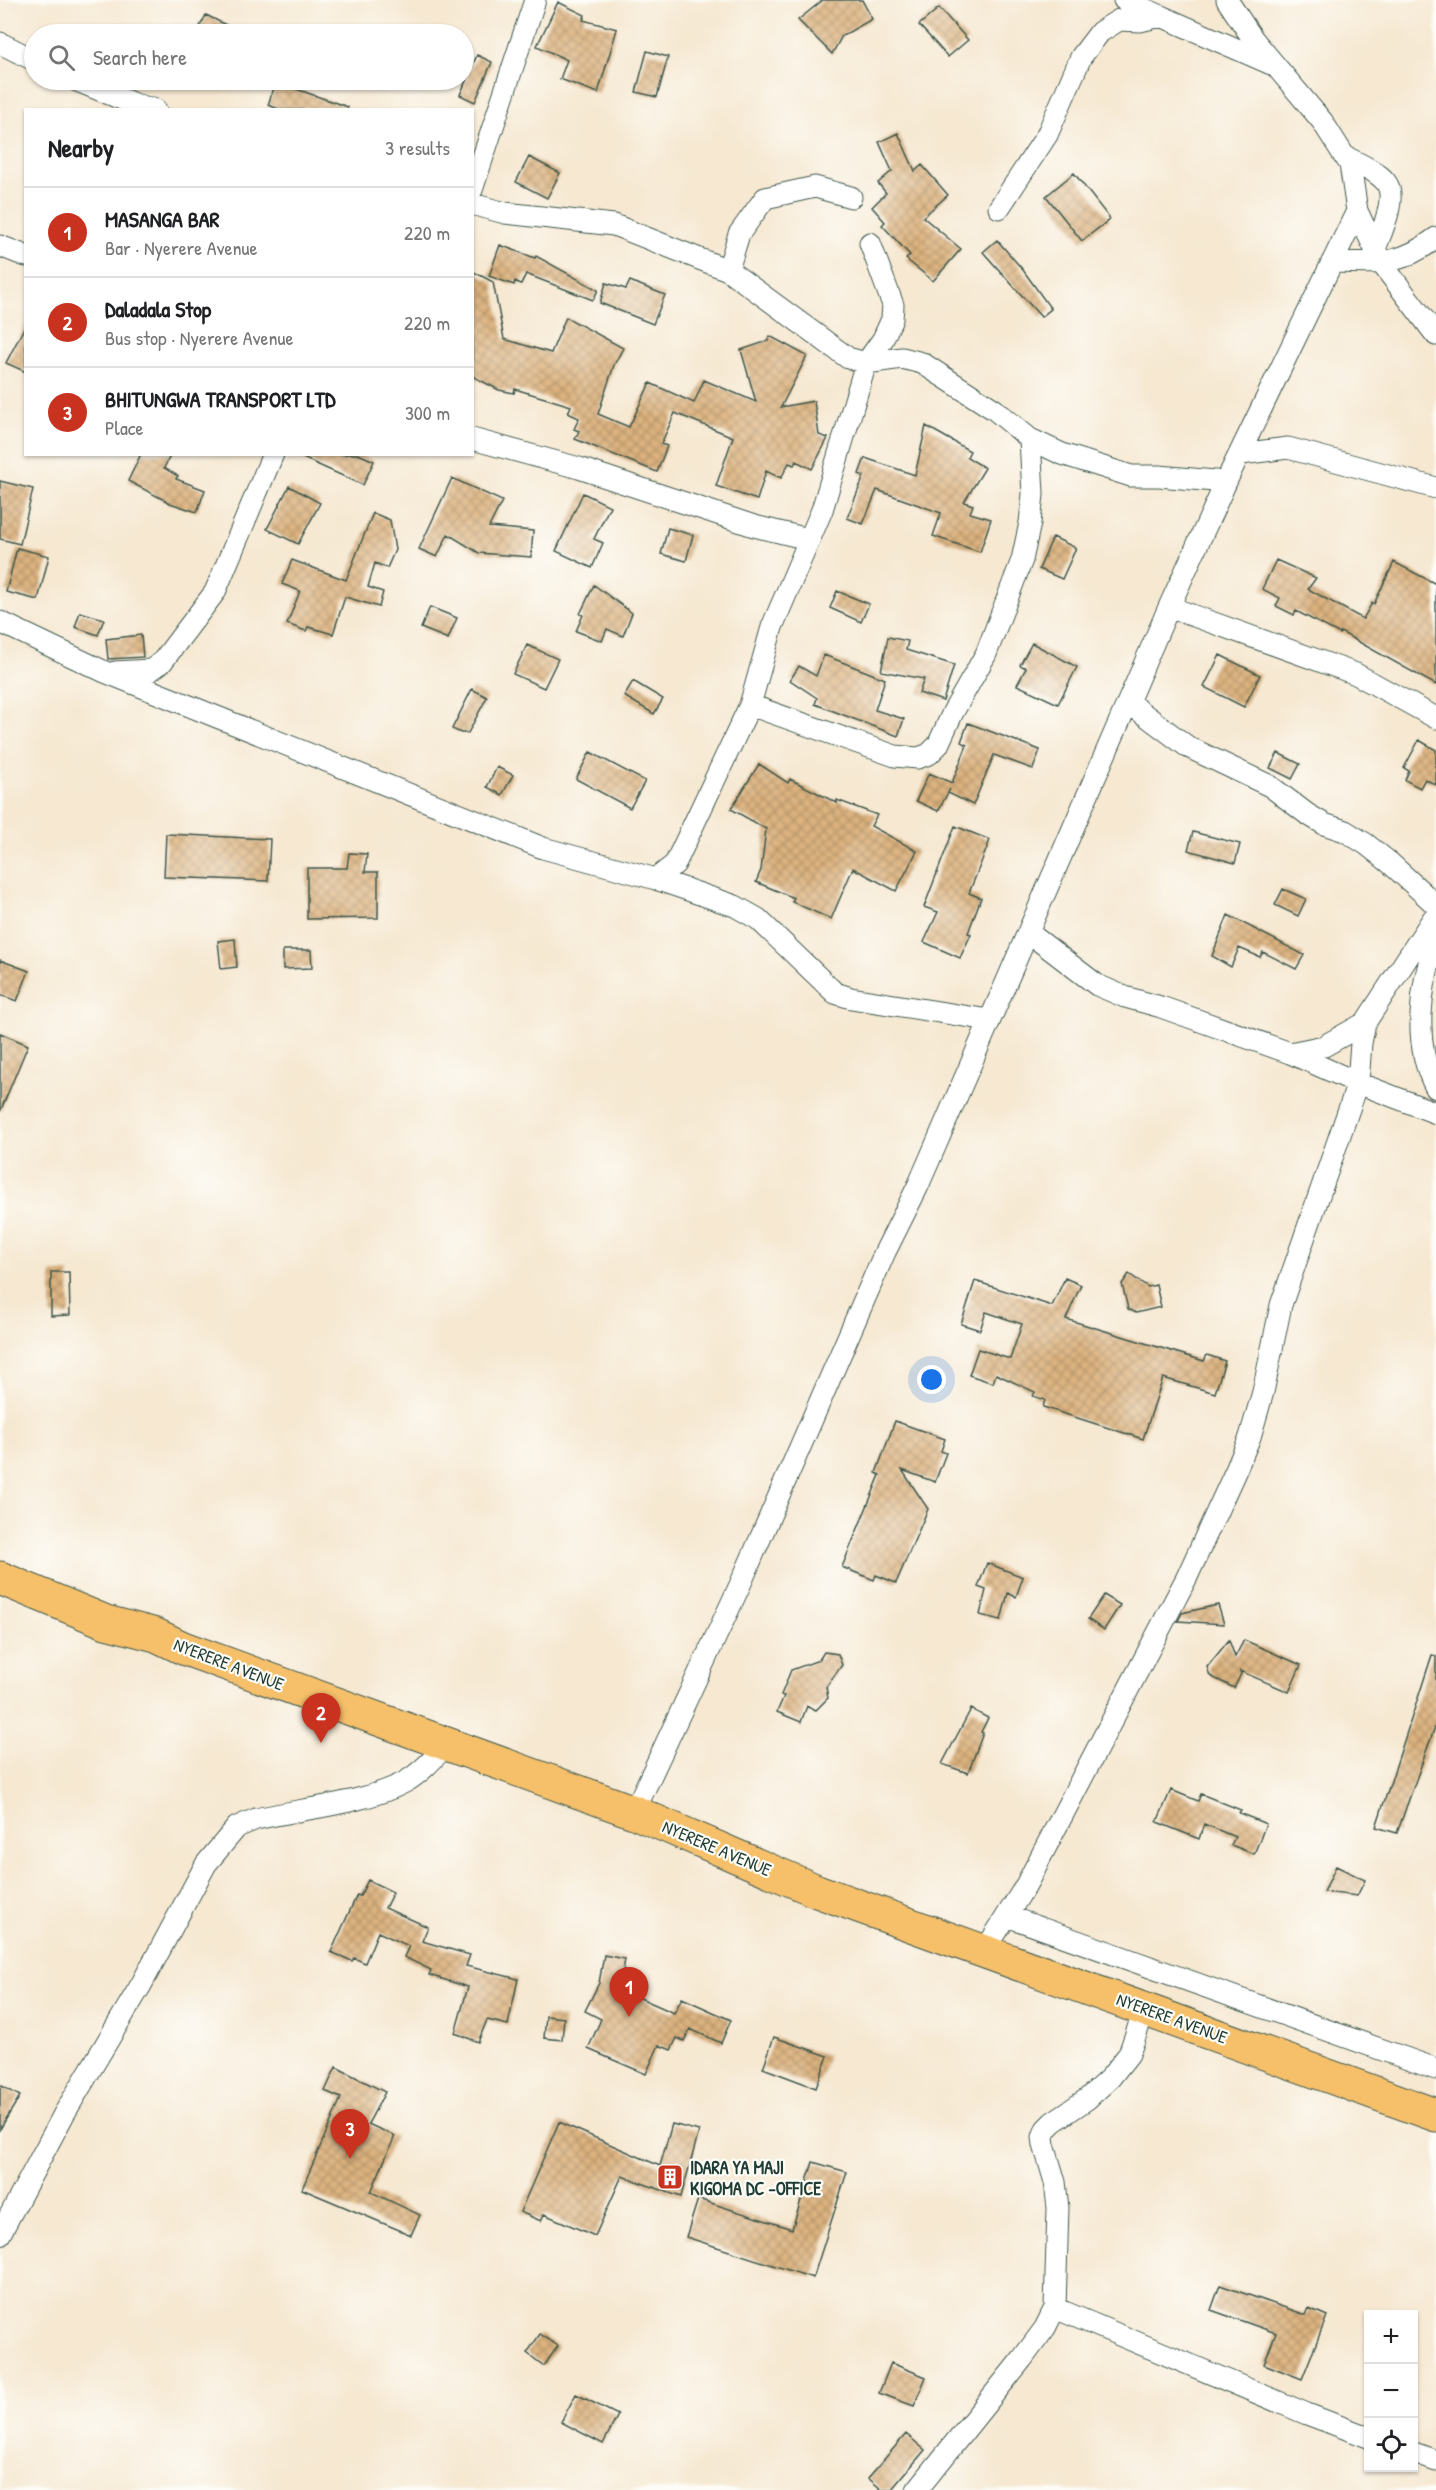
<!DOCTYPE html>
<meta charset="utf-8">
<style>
:root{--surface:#fff;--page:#f2f2f2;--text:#202124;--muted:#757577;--line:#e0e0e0;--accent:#c8321e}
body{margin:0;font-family:"Patrick Hand",sans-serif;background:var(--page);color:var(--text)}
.controls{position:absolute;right:18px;bottom:18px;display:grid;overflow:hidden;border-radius:0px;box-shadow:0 2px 4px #0004}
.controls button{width:54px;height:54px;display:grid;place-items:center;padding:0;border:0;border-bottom:2px solid var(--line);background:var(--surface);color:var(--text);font:30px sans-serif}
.you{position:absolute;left:932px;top:1380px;width:21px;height:21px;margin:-15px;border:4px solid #fff;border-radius:50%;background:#1a73e8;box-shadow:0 0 0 9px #1a73e833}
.badge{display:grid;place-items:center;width:39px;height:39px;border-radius:50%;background:var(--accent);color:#fff;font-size:20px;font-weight:700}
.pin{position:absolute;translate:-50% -50px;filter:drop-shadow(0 2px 3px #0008)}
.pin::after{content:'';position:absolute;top:32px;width:21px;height:18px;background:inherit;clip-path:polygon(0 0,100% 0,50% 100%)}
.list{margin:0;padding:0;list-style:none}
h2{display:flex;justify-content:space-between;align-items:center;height:78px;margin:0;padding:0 24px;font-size:26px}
h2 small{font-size:20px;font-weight:400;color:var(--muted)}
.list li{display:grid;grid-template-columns:39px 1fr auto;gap:18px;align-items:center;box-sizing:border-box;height:90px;padding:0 24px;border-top:2px solid var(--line)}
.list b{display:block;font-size:22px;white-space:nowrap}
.list p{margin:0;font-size:20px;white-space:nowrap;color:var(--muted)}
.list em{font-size:20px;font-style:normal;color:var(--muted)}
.icon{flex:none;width:33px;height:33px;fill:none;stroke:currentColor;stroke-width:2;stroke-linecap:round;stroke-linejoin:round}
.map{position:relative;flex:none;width:1436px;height:2490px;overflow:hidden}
.search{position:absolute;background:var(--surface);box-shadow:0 2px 4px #0004;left:24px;top:24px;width:450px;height:66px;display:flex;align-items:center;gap:15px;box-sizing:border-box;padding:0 21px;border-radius:33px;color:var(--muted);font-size:22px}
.panel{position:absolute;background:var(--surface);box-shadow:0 2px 4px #0004;left:24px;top:108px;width:450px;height:348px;border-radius:0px}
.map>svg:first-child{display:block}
.building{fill:url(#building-cross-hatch)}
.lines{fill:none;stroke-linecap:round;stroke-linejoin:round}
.minor-casing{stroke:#3f574c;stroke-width:23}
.primary-casing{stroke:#3f574c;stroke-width:35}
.minor{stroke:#fff;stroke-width:21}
.primary{stroke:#f6c06b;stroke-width:33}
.labels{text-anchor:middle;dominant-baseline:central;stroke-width:4.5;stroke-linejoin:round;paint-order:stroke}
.street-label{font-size:18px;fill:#1f3d34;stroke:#fdfcf7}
.poi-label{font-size:18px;font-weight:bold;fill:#1f3d34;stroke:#fdfcf7;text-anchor:start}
</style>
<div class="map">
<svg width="1436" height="2490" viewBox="0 0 1436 2490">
<defs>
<pattern id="building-cross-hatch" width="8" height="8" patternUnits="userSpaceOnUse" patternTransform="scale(1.5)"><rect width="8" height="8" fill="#ddb37f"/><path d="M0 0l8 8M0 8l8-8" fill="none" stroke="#b39369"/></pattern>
</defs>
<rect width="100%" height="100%" fill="#fdfcf7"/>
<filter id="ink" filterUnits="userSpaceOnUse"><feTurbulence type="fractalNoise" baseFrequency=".0167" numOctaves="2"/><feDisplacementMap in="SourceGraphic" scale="12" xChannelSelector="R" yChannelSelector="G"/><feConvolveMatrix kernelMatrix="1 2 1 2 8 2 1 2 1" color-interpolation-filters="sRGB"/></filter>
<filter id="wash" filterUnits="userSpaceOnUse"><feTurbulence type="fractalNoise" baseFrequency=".008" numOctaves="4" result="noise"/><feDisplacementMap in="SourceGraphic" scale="24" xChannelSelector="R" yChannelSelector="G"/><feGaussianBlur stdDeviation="1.35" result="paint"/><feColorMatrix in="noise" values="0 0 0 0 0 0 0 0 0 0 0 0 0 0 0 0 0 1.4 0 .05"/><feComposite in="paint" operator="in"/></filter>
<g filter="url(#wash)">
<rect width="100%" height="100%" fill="#f6e8d1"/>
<g id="blocks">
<path class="building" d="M823 0H862L872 19 842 36 832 54 798 20Z
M558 2 585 15 583 20 617 29 598 93 560 79 567 60 537 46Z
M939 8 968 40 948 57 919 25Z
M206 15 244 34H196Z
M647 51 668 57 657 97 636 92Z
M477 55 492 62 475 102 460 95Z
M276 82 348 107 347 110H281L268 105Z
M898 133 915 171 922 165 948 195 923 217 961 249 933 281 906 259 910 255 882 225 885 222 872 207 886 193 878 183 892 171 879 142Z
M529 157 560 173 547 198 516 182Z
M1074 173 1110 219 1082 241 1046 196Z
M997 240 1023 270 1051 309 1041 317 983 252Z
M500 245 535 258 536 256 598 290 593 300 526 274 521 284 515 281 514 285 489 276Z
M472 271 493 282 504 339 551 353 566 317 623 348 614 365 598 414 629 427 650 383 694 403 704 380 756 402 741 350 768 341 770 336 807 356 781 407 814 401 819 435 828 438 812 469 796 461 794 465 789 463 781 478 766 471 757 500 716 486 733 437 675 413 661 444 667 446 657 472 575 439 579 431 574 429 579 418 568 413 571 406 515 389 514 393 499 390 472 376Z
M630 281 665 295 653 324 600 303 606 283 626 289Z
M26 324V372L6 363Z
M926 426 970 451 967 457 985 468 964 502 973 505 970 513 991 519 980 552 933 536 941 513 877 490 863 524 847 518 864 476 859 474 865 458 915 475Z
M141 454H171L164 468 178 476 176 479 205 490 197 512 170 503 128 481Z
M294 454H358L374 461 363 485Z
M452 478 502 501 489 527 533 531 531 557 479 553 448 534 437 557 419 549Z
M0 481 33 489 20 544 0 539Z
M289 486 320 503 298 544 267 529Z
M583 493 610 506 594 539 603 543 592 568 556 551Z
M373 513 390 520 395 550 387 568 375 563 368 587 383 592 379 607 345 597 333 634 308 627 306 631 287 624 300 591 282 584 292 560 346 580Z
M668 528 693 535 686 561 661 554Z
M1053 537 1076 548 1062 579 1039 569Z
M17 548 49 556 38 600 6 592Z
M1276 560 1316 578 1308 589 1363 619 1372 603 1374 604 1394 562 1436 584V685L1341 632 1340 634 1296 611 1294 615 1276 606 1280 598 1262 589Z
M594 585 632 613 623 636 607 629 602 641 576 631 583 615 580 614Z
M837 591 869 604 861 622 830 608Z
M430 607 457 618 448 639 421 628Z
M80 612 104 619 98 635 75 627Z
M141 635 143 657 108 659 106 639Z
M888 637 908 641 906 650 954 665 943 701 919 693 924 679 881 671Z
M1032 643 1077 667 1058 704 1017 685 1026 668 1020 665Z
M527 645 558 659 544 688 513 674Z
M824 655 885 679 875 710 904 719 898 736 815 704 817 698 790 680 799 666 816 676Z
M1220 655 1260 675 1244 707 1204 687Z
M633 681 663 699 654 714 624 696Z
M472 689 487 697 468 733H461L452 729Z
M968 723 1040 750 1033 769 994 755 973 805 948 793 950 789 938 811 916 801 929 773 952 783 967 745 961 742Z
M1419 740 1436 750V785L1425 779 1420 788 1405 780 1409 771 1404 768Z
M590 752 645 781 630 808 576 779Z
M1278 753 1300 764 1292 779 1270 768Z
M759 764 788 783 790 779 837 803V800L877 815 871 826 917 851 896 891 853 868 831 919 792 902 794 898 756 882 761 870 766 829 731 809Z
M497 767 513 775 502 795 487 787Z
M955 826 990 840 969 893 981 898 968 933 971 934 960 958 924 942 938 912 924 907Z
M1193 832 1240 844 1235 863 1188 850Z
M166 834 270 839 268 881 164 877Z
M349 853 367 854 365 872H378V918L307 919V868H347Z
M1283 889 1306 899 1298 916 1275 905Z
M1228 915 1304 955 1296 969 1263 952 1260 957 1239 948 1231 967 1212 956Z
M235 939 237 967 221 969 218 941Z
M283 950H311L312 968 283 969Z
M0 960 29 971 17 1001 0 995Z
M0 1033 28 1045 0 1112Z
M51 1272H69L70 1315 51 1316Z
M1129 1274 1148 1287 1156 1285 1161 1307 1136 1313 1128 1309 1122 1284Z
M1065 1278 1081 1285 1066 1319 1204 1361 1207 1355 1225 1361 1215 1393 1163 1378 1143 1439 1043 1407 1045 1400 1033 1396 1035 1392 996 1374 993 1383 969 1375 978 1349 1010 1359 1022 1324 986 1312 980 1330 961 1324 975 1281 1052 1306Z
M895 1421 945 1439 941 1451 946 1453 935 1482 902 1470 928 1509 896 1583 876 1575 874 1580 842 1567 880 1475 876 1473Z
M987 1563 1023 1577 1016 1597 1008 1593 1001 1620 980 1615 986 1590 978 1587Z
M1104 1595 1120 1605 1104 1630 1088 1619Z
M1218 1605 1224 1624 1178 1621 1182 1613Z
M1229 1640 1235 1657 1244 1640 1301 1665 1289 1692 1240 1671 1241 1674 1234 1688 1210 1676 1207 1667Z
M824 1652 838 1654 842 1665 826 1687 828 1698 816 1710 807 1706 801 1722 777 1712 784 1696 781 1695 791 1670 819 1660Z
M1432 1655 1436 1656V1724L1397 1833 1376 1827Z
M971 1709 988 1718 981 1732 983 1733 968 1773 942 1764Z
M1171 1790 1198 1801 1201 1794 1241 1810 1239 1813 1266 1824 1254 1854 1231 1845 1235 1837 1204 1824 1199 1839 1157 1822Z
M1336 1866 1365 1880 1357 1896 1324 1892Z
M368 1880 393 1892 385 1908 428 1927 422 1941 470 1955 466 1966 518 1979 508 2025 487 2020 478 2042 455 2033 468 1987 429 1975 431 1970 404 1957 409 1946 378 1932 365 1963 354 1958 352 1961 331 1952 357 1895 360 1896Z
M604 1955 625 1959 620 1989 674 2013 682 1998 731 2020 721 2043 690 2029 684 2041 677 2038 671 2050 659 2045 646 2074 588 2049 601 2019 585 2011 599 1983Z
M546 2016 564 2018 562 2040 544 2038Z
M774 2037 828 2056 816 2088 763 2068Z
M336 2067 385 2092 368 2124 395 2136 371 2192 420 2215 411 2235 302 2189 341 2098 325 2091Z
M0 2085 20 2096 0 2129Z
M559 2122 660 2166 672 2124 699 2131 681 2197 622 2176 595 2236 544 2214 541 2221 520 2212Z
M813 2162 847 2172 813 2278 686 2237 698 2199 792 2229Z
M1220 2285 1306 2315 1309 2308 1327 2316 1302 2379 1264 2364 1276 2333 1211 2310Z
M540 2334 558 2346 544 2366 527 2353Z
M891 2363 926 2377 914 2406 879 2393Z
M576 2394 618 2415 603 2444 561 2422Z
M906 2434 925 2450 891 2490H882L868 2478Z"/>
</g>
</g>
<g filter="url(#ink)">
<use href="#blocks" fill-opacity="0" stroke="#3f574c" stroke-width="1.5"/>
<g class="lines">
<defs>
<path id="minor" d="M1124 0 1161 16
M1227 0 1253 39 1322 121 1343 154 1350 164 1357 211 1382 264 1436 335
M0 43 34 60
M75 80 134 104 156 110
M1343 155C1356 163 1379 171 1387 184 1397 200 1381 233 1375 249
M472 190 535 0
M472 204 505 213 614 225 702 260 728 270 848 358 866 363 902 358 922 363 995 410 1030 439 1062 454 1131 476H1159L1226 482
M999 208 1047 135 1081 57 1100 32 1119 20 1140 21 1161 16 1271 64
M0 246 26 256
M1332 262C1377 263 1398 267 1436 238
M728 270 739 234 765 198 815 187 851 197
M472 439 579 468 754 526 808 539
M1241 454 1288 448 1436 488
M1169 607 1356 674 1436 718
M0 622 105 672 543 848 656 879 735 906 758 919 835 993 851 998 989 1020
M115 672 151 670 162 662 215 592 273 454
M1129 703 1188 747 1270 786 1307 814 1324 824 1345 831 1366 844 1390 863 1436 905
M750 705 895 756 918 758 929 754 938 745 953 712 986 654 1022 560 1030 523 1033 494 1030 439
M656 879 675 864 750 705 772 627 822 510 866 363 883 339 892 319 893 305 870 243
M1029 933 1097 985 1125 997 1161 1007 1290 1053 1358 1083 1436 1113
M1436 940C1420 986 1412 1044 1436 1088
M1290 1053 1324 1046 1365 1023
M634 1812 740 1585 885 1252 918 1186 1169 607 1232 469 1357 211
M1007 1916 1436 2069
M984 1952 1026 1885 1187 1577 1236 1470 1250 1437 1263 1392 1281 1305 1358 1083 1361 1043 1365 1023 1436 914
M0 2234 64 2114 141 1985 206 1864 237 1827 256 1819C300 1809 367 1803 405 1782 421 1773 434 1758 446 1745
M1055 2308 1307 2414 1368 2437
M1414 2453 1436 2461
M917 2490 1022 2359 1045 2328 1055 2308 1058 2208 1055 2182 1044 2145 1043 2137 1046 2129 1053 2122 1087 2099 1110 2078 1129 2054 1145 2008"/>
<path id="primary" d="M0 1578 106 1622 156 1635 183 1648 634 1812 817 1891 1436 2115"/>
</defs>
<use href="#minor" class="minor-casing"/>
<use href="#primary" class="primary-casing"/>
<use href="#minor" class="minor"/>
<use href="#primary" class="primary"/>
</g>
</g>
<defs>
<symbol id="building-square" viewBox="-11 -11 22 22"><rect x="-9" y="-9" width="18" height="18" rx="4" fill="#c8321e" stroke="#fdfcf7"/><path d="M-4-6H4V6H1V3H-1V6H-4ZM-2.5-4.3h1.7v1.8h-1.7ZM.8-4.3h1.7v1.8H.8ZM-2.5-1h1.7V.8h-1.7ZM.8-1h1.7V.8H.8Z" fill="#fff"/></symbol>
</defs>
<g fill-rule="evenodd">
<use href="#building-square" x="655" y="2162" width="30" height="30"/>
</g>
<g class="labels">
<g class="street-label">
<text transform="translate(229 1664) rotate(21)">NYERERE AVENUE</text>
<text transform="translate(717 1848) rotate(23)">NYERERE AVENUE</text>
<text transform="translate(1172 2018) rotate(20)">NYERERE AVENUE</text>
</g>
<g class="poi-label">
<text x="690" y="2167">IDARA YA MAJI<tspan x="690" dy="21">KIGOMA DC -OFFICE</tspan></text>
</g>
</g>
</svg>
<div class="controls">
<button>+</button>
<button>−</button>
<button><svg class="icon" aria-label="locate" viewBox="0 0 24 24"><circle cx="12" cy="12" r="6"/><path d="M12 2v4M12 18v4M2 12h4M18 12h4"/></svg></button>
</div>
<div class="you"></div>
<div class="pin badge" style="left:629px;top:2017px">1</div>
<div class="pin badge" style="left:321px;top:1743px">2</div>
<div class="pin badge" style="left:350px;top:2159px">3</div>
<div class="search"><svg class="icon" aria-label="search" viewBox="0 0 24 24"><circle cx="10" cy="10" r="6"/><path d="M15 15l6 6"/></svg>Search here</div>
<section class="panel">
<h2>Nearby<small>3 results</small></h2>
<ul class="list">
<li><span class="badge">1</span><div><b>MASANGA BAR</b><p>Bar · Nyerere Avenue</p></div><em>220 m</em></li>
<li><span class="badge">2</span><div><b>Daladala Stop</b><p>Bus stop · Nyerere Avenue</p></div><em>220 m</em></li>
<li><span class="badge">3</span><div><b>BHITUNGWA TRANSPORT LTD</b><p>Place</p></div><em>300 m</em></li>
</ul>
</section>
</div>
